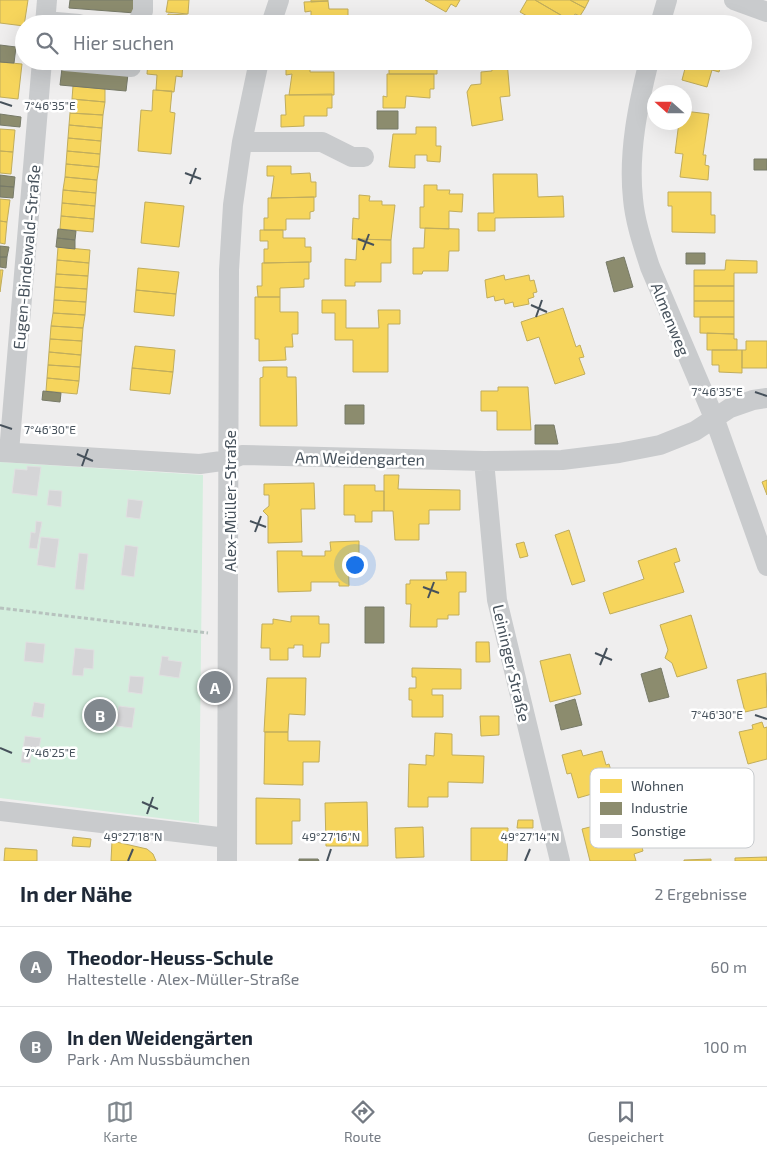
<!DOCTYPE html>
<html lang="de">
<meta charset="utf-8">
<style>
:root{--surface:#fff;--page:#f2f2f3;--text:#1f2937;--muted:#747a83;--line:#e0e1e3;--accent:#81888e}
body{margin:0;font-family:"Exo 2",sans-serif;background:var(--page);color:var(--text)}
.compass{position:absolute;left:647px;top:85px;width:45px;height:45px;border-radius:50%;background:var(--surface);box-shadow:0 5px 20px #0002;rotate:291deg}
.you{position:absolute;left:354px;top:564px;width:18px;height:18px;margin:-12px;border:4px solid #fff;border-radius:50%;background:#1a73e8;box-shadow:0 0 0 8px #1a73e833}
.badge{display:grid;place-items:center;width:32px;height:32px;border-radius:50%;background:var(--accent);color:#fff;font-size:16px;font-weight:700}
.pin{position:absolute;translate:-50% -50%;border:2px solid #fff;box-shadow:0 1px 5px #0006}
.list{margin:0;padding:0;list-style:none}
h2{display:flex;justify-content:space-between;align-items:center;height:65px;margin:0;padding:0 20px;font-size:21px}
h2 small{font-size:16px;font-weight:400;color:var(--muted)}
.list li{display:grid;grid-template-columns:32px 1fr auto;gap:15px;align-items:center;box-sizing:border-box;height:80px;padding:0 20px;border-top:1px solid var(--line)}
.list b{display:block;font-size:19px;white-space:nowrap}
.list p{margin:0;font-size:16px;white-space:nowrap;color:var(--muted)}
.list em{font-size:16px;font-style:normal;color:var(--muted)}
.icon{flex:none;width:28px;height:28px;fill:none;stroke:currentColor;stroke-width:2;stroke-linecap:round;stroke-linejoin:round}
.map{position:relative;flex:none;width:767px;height:861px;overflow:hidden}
.search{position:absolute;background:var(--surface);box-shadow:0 5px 20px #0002;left:15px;right:15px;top:15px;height:55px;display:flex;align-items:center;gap:12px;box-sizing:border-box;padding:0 18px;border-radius:28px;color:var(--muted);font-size:19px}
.sheet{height:225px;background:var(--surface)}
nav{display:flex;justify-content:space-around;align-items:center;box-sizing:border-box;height:70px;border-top:1px solid var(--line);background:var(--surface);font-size:14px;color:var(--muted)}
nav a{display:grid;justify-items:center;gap:2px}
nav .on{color:var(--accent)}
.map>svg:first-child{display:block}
.green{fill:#d3eedd}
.homes{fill:#f6d55c;stroke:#c1ad5c}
.industry{fill:#8c8c6e;stroke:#777a68}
.building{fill:#d5d5d7;stroke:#e0e0e1}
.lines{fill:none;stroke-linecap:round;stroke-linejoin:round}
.path{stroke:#b7c2be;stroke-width:3;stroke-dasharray:4 2.5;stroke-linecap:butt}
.minor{stroke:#c9cbcd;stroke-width:20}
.ticks{fill:none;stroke:#46515b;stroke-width:2}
.labels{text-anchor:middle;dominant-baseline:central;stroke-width:5;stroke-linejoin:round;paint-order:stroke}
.street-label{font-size:16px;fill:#46515b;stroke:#fff}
.key{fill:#fff;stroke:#c8cbce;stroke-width:1}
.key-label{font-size:14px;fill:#46515b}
.ticks-label{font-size:12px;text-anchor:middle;fill:#46515b;stroke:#fff;stroke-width:5;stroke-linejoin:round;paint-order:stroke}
</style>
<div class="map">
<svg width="767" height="861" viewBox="0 0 767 861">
<rect width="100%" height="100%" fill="#efeeee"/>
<path class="green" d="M0 462 203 475 199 823 0 798Z"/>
<path class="homes" d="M0 0H28L24 26 0 23Z
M168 0H189L188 14 166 12Z
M311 0H328V1L311 2Z
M425 0H460L456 7 451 4 446 12Z
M527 0H535L571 21 569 24H541L520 12Z
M535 0H570L585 8 580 16 575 14 571 21Z
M570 0H589L585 8Z
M328 1 329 9H348V17H353V24H308V21H311V11L305 12 304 2Z
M168 14 187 15 186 24H167Z
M148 61H183L182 77 176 76 174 92 156 90 157 75 147 74Z
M300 61H322V64H300Z
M393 61H437V74H389V63Z
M491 61H507L510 96 500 97 503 120 472 126 467 92 471 85 481 84V72L492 71Z
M687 61H722L719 72 712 70 707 87 682 80Z
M0 62 22 64 18 99 0 97Z
M286 64H310V72H334V95H289L292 74 286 75Z
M387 74H434V89H430V98L406 96 405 108H383V96L387 97Z
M73 86 105 89V102L72 99Z
M153 90 172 91 170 112 175 113 171 154 138 151 141 110 152 111Z
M332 94V108H327V116H304V126L281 127V115H286L285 95Z
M72 99 105 102 103 115 70 113Z
M684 111 709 114 703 155H706L705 165 709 166 708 180 680 177 683 154 675 153 679 122H684Z
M70 113 103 115 102 128 69 125Z
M69 125 102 128 101 141 68 138Z
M416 127H436V146H441L440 162 427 161V155H415V168L389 167 393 134H416Z
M0 129 15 130 13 152 0 151Z
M68 138 101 141 100 154 67 151Z
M0 151 13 152 11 174 0 173Z
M67 151 100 154 99 167 66 164Z
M66 164 99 167 97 180 65 177Z
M267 166H291V174L310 173 311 182H316V197L271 198 274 176H267Z
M493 174H537L538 197 563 196 564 217 495 218V231H478V213H494Z
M65 177 97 180 96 193 63 190Z
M424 185H437V190H450L449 194H463L462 212 449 211V229L420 228V207H424Z
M63 190 96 193 95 206 62 203Z
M668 192H711V215H715V233L672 232V206H668Z
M359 195 370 196 369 201H382V205H395L391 240 352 239 353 218 359 219Z
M314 197V211L310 212V219H286V230H264V218H268V198Z
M0 199 10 200 7 222 0 221Z
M145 202 184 206 179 247 141 243Z
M62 203 95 206 94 219 61 216Z
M61 216 94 219 93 232 60 229Z
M0 221 7 222 5 244 0 243Z
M425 228 459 229V251H449L448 271H423L422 274H413V248H424Z
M260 230H283V238H305V247H311V262L264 263V249H268V241H260Z
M357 239 391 240V263H381V282H355V286H345V259L356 260Z
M58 247 90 250 89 263 57 260Z
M57 260 89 263 88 276 56 274Z
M726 260 757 261V273H734V286H694V270H725Z
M309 262V279H304V287L280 288V297H258L257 286H262V263Z
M138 268 179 272 176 294 136 290Z
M0 270H3L0 292Z
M56 274 88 276 87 289 55 287Z
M504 275 505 280 529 275 530 281 534 280 537 292 533 293 534 297 528 299 529 304 514 307 513 302 505 304 504 299 495 301 494 296 487 298 485 280Z
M694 286H734V301H694Z
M55 287 87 289 86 302 54 300Z
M136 290 176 294 174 316 134 312Z
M255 297H280V312H298V334H292L293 347H285L286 360 259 361V339H255Z
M54 300 86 302 85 315 53 313Z
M322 300H346V328H379L378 310H400V324H388V372H353V340H335V313H322Z
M694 301H734V317H694Z
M563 308 576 347 580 345 584 357 579 358 585 374 555 384 539 337 527 341 521 322Z
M53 313 85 315 83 328 51 326Z
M700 317H734V334L700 333Z
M51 326 83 328 82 341 50 339Z
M707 333 734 334V339H737V350H707Z
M50 339 82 341 81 355 49 352Z
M746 341H767V368H742V350H746Z
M135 346 175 350 173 372 132 368Z
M712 350H742V373L719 372V365H712Z
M49 352 81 355 80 367 48 365Z
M48 365 80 367 79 381 47 378Z
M263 367H287V377H296L297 426H260V378L263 377Z
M132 368 173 372 170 394 130 390Z
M47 378 79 381 77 394 46 391Z
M498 387H528L531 430H497V411H481V391H498Z
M384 475H399L398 489 460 490V510H429V524H419V540H395L393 511H384Z
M767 480V495L762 482Z
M314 483 315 509H301L302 542 268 543V516L263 511 269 506V495H264V484Z
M344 485H375V491H384V511H372V522H355V515H344Z
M569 530 585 581 572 585 555 535Z
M359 541V554H348L349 586H339V582H311V591L278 592 277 551H302V556H325V551H331L330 542Z
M524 542 528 556 520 558 516 544Z
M676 548 680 561 674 563 684 592 610 614 603 593 644 579 638 561Z
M446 572H466V592H459V615H448V619H437V627H410L411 604H406V584H410V580H447Z
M691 615 707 668 677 677 672 663 665 658 668 650 660 625Z
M291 616H319V624H329V643H321L320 657H303V645H294V648H288V660H270V648H261L262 624H273V619L291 622Z
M476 642H489L490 662H476Z
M570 654 581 694 550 702 540 661Z
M412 668 461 669V689H432V695H443V717H412V700H409V688H416V677H412Z
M766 673 767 707 745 712 737 680Z
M267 678H306L305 715 289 714 288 732H264Z
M480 716H499V735L481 736Z
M762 722 764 728 767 727V759L748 764 739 732 753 729 752 725Z
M265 732H288V741H320L319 762H303V785L264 784Z
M435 733 452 734V755L484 756 483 783 448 782V797H428V807H408L409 764 426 765V755L434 756Z
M581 750 583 756 602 751 606 765 609 764 616 787 578 798 571 773 567 774 562 755Z
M256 798 300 799V821H292V844H256Z
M367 802 368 846H326L325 803Z
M634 816 643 851 634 854 636 861H590L582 829Z
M518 820H533V828H517Z
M423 827 424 857 396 858 395 828Z
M471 828H508L507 861H471Z
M73 837 91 839 90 847 72 846Z
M112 841 147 849 153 854 156 861H111Z
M5 848 37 850V861H4Z
M767 857V861H735V858Z
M711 859V861H684V860Z"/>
<path class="industry" d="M70 0H136L135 13 69 8Z
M0 45 16 47 14 63 0 62Z
M62 68 128 74 126 91 60 85Z
M377 111H398V129H377Z
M0 114 21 117 20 127 0 125Z
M754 159H767V170H754Z
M0 175 15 177 14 187 0 186Z
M0 186 14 187 13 198 0 197Z
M58 229 76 231 75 240 57 238Z
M57 238 75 240V249L56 247Z
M0 246 9 247 7 257H0Z
M686 253H705V264H686Z
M0 257H7L6 268 0 267Z
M624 257 633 287 614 292 606 262Z
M43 391 61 393 60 402 42 400Z
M345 405H364V424H345Z
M535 425H554L558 444H535Z
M365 607H384V643H365Z
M661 668 669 697 649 702 641 674Z
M575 699 582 725 561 730 555 705Z
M299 859H318L319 861H299Z"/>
<path class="building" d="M27 466 41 467 37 496 12 493 15 469 27 470Z
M49 490 62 491 61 507 47 505Z
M128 499 143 501 140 519 126 517Z
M36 521 42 522 37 549 29 548 31 532 35 533Z
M41 537 59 539 55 568 37 565Z
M125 545 138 547 134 577 121 575Z
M79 553 88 554 84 590 75 589Z
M26 642 45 644 43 663 24 661Z
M75 648 94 650 93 669 84 668 83 676 72 675Z
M162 656 169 657 168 660 182 662 179 678 159 675Z
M130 676 144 677 142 694 128 692Z
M34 702 45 704 43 718 31 716Z
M119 706 135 708 132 728 116 726Z
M25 736 41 738 39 748 32 747 30 763 21 762Z"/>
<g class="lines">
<path class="path" d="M0 608 208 633"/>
<path class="minor" d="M734 0 767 12
M45 21 79 24
M45 24 47 0
M137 24 143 11V0
M271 24 279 0
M660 24 667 0
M65 61 131 67V61
M649 61C638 105 628 153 633 199 635 222 643 245 650 267L715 420 767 566
M242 142H322L352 157H364
M0 452 200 464 229 460 242 455 484 461 562 460 619 453 660 445 695 431 730 408 753 400 767 398
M9 452 42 61
M484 461 497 600 560 861
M0 811 227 838
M227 861 229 270 233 205 242 142 259 61"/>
</g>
<path class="ticks" d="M0 102 12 106M185 173 201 179M190 184 196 168M358 239 374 245M363 250 369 234M531 305 547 312M536 317 542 300M755 392 767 396M0 425 12 429M77 454 93 461M82 466 88 449M250 521 266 527M255 532 261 516M423 587 439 593M428 598 434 582M595 653 612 660M600 665 607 648M755 715 767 719M0 748 12 753M142 802 158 809M147 814 153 797M128 861 133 849M327 861 331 849M525 861 530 849"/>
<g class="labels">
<g class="street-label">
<text transform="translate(26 257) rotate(-85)">Eugen-Bindewald-Straße</text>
<text transform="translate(671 319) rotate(68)">Almenweg</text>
<text transform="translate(360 458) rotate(1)">Am Weidengarten</text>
<text transform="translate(229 501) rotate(-90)">Alex-Müller-Straße</text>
<text transform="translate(512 663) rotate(77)">Leininger Straße</text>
</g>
</g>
<rect x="590" y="768" width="164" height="80" rx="8" class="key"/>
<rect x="600" y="779" width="22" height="14" fill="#f6d55c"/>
<rect x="600" y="802" width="22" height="13" fill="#8c8c6e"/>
<rect x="600" y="824" width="22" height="14" fill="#d5d5d7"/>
<g class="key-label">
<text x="631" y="791">Wohnen</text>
<text x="631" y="813">Industrie</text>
<text x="631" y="836">Sonstige</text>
</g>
<g class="ticks-label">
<text x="50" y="110">7°46'35"E</text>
<text x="717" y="396">7°46'35"E</text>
<text x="50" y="434">7°46'30"E</text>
<text x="717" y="719">7°46'30"E</text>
<text x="50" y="757">7°46'25"E</text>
<text x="133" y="841">49°27'18"N</text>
<text x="331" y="841">49°27'16"N</text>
<text x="530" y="841">49°27'14"N</text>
</g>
</svg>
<svg class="compass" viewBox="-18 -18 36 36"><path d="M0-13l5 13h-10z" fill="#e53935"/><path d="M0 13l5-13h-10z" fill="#747a83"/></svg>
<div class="you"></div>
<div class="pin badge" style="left:215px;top:687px">A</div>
<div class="pin badge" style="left:100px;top:715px">B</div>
<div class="search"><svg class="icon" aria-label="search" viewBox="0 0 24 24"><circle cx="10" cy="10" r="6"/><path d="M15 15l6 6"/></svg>Hier suchen</div>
</div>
<section class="sheet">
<h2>In der Nähe<small>2 Ergebnisse</small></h2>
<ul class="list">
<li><span class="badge">A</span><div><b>Theodor-Heuss-Schule</b><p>Haltestelle · Alex-Müller-Straße</p></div><em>60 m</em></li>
<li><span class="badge">B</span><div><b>In den Weidengärten</b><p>Park · Am Nussbäumchen</p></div><em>100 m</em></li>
</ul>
</section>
<nav>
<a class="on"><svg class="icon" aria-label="map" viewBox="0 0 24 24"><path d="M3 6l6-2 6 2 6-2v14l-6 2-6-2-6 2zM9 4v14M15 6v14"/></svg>Karte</a>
<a><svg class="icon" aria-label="directions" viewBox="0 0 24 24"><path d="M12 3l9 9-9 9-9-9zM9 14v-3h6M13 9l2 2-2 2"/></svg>Route</a>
<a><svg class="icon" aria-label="saved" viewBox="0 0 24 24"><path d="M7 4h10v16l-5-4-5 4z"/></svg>Gespeichert</a>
</nav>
